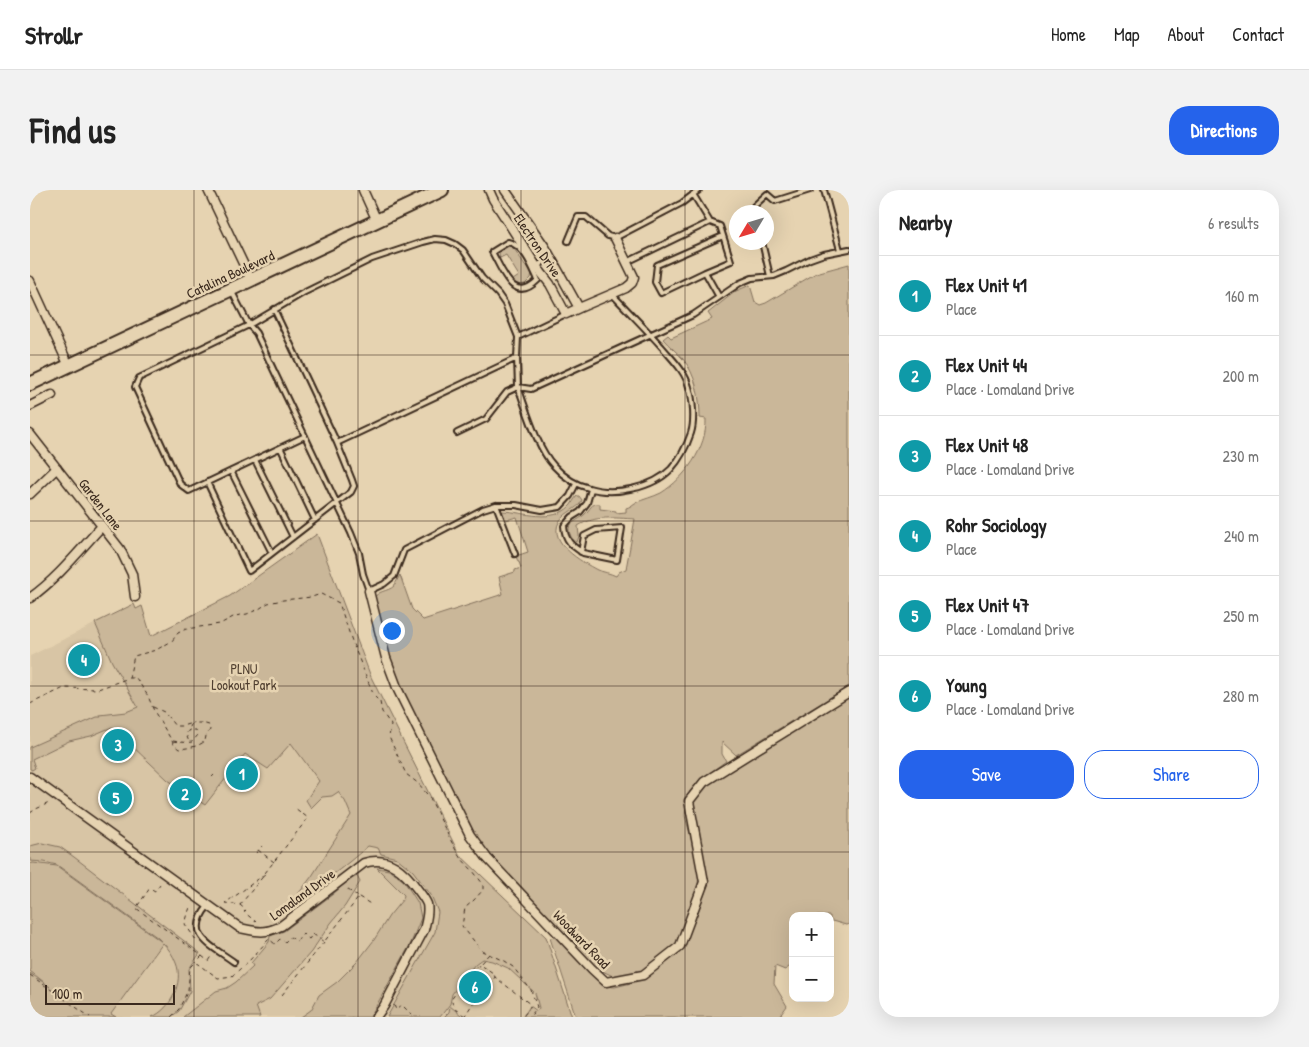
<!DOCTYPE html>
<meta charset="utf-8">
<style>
:root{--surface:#fff;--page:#f2f2f2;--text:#222;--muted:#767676;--line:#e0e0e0;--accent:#2563eb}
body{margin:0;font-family:"Patrick Hand",sans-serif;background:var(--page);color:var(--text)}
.controls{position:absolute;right:15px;bottom:15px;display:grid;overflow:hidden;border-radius:10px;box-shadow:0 5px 20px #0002}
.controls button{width:45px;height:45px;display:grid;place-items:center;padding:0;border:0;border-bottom:1px solid var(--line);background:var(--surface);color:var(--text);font:25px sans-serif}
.compass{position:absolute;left:699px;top:15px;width:45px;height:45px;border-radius:50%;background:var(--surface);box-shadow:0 5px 20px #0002;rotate:232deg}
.scale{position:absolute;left:15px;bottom:12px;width:130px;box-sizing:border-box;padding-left:5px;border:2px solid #3b2a1e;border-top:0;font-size:14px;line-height:18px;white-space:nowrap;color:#3b2a1e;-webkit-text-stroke:4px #e6d3b1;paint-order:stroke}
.you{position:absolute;left:361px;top:440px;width:18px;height:18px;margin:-12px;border:4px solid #fff;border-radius:50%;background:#1a73e8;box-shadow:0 0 0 8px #1a73e833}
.badge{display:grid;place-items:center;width:32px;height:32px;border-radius:50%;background:var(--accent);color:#fff;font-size:16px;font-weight:700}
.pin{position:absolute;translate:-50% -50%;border:2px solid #fff;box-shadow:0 1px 5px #0006}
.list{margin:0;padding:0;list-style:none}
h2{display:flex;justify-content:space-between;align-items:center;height:65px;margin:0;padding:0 20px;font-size:21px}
h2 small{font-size:16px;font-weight:400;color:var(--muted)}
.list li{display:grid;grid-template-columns:32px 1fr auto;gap:15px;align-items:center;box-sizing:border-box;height:80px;padding:0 20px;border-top:1px solid var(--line)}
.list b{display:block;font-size:19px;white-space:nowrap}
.list p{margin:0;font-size:16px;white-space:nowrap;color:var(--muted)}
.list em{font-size:16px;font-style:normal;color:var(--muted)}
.actions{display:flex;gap:10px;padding:15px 20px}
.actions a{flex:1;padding:11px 0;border:1px solid var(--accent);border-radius:20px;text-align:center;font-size:18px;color:var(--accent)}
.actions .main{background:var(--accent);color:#fff}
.map{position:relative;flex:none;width:819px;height:827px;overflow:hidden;border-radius:20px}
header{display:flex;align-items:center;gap:30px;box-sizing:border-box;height:70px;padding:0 25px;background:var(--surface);border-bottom:1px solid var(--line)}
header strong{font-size:24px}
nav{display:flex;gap:28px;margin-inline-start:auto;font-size:18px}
.intro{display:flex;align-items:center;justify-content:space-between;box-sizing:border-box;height:120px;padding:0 30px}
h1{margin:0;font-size:35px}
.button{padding:12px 22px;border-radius:20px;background:var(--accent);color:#fff;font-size:18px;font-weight:700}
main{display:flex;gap:30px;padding:0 30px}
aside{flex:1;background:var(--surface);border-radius:20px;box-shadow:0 5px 20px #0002}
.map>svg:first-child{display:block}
.built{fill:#d8c5a5}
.green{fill:#cab799;stroke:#82705c}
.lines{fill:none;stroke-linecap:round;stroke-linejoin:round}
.service-casing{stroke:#3b2a1e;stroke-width:8}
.minor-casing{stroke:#3b2a1e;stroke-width:11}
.primary-casing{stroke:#3b2a1e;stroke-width:16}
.path{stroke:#3b2a1e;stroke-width:1;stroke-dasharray:4 4;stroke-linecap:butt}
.service{stroke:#e6d3b1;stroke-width:4}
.minor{stroke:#e6d3b1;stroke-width:8}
.primary{stroke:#e6d3b1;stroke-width:12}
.grid{fill:none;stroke:#3b2a1e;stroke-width:1;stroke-opacity:0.55}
.labels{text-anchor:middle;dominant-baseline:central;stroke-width:5;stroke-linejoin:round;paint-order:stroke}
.street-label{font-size:14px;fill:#3b2a1e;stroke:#e6d3b1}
.park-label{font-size:14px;fill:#503f30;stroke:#e6d3b1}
</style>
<header>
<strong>Strollr</strong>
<nav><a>Home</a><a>Map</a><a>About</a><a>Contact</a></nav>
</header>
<div class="intro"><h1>Find us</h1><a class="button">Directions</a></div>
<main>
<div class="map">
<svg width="819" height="827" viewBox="0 0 819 827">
<rect width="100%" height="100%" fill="#e6d3b1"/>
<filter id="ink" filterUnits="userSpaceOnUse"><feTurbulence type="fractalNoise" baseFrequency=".02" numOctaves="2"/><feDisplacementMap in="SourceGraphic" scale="10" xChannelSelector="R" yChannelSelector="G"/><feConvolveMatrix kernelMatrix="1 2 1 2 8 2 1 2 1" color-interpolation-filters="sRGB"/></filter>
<g filter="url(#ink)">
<path class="built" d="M287 344 328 460 430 664 517 747 543 827H0V466L104 414 115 449 200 406Z"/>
<path class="green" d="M476 55 483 57 495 75 498 77 502 82 501 88 495 94C490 95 485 95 483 90L489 86 476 65 470 68C468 62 470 58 476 55Z
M819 74V496L706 565 692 552V564L696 571 671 589 660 601 656 612 655 626 669 677 668 696 662 719 654 742 644 757 610 783 585 787 564 777 450 655 364 484 355 454 359 451V444L351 435 344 409C347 400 358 402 364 396 366 393 368 388 370 385L382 419 393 430 473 404 469 387 485 382V380L491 378 489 372H488L486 366 498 362 487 327 476 330 475 329 472 322 473 321C494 322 522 334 540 316 542 314 544 309 547 306H549L552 310 550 314C544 320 533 324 529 332 518 353 552 372 567 380 573 382 580 383 586 386L589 382 596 379 605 329C584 328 566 325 548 336L549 346 547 352C544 351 541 348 540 344 535 333 549 331 555 324 561 319 560 313 570 314V319L586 321V323L596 322V318C600 317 602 315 605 313 614 309 623 307 631 303 655 288 677 258 676 229L670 228C670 207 666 185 653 169 647 162 639 156 633 149L638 145 641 148 682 129 678 123 706 101 720 95 725 112 730 115 736 113 786 83Z
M287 344 341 487 429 664 516 747 542 827H493L500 816 507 821 509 818 505 803 478 778 462 771 452 769 445 774 422 804 420 814 410 827H357L405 742 408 722 401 705 383 681 367 668 351 664 348 658 338 656C313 678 287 697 259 716L282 686 321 625 315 611 308 602 302 606 292 607 281 618 276 610 289 591 261 553 238 579 215 564 175 615 138 590 82 537 61 546 39 551 2 569 5 578 2 580 0 579V557L67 527H71L70 525 96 522 108 517 82 472 65 433 104 414 106 419 112 416 121 446 200 406Z
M819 505V734L816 735 802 731 800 732V726H763V774L755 780 745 776 744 794 757 816 749 827H546L520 748 526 747 574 796 585 797 605 792 640 770 656 752 675 703 676 679 666 637 663 613 677 593Z
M12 653 30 657 44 667 170 763 159 779 160 801 149 821 141 827H122C141 819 154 792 146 773 143 765 139 759 133 753L81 824 86 827H0V783L20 797 0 781V674L3 673 27 676 132 752 128 748 27 675 14 672 0 671V656Z
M347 678 359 680 374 691 388 713 391 728 381 753 340 827H271L281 820 289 805 307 792 327 772 344 750 359 726 373 709 374 705Z
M327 686 330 692 315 716 301 733 281 762 240 809 226 816 230 827H153L186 801 197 798 206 792 223 776 221 773 239 752 240 746 254 741 303 704 319 690Z
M420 816 431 825 430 827H414L419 822Z"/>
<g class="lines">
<defs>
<path id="service" d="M794 0 810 60
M663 4 680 32
M725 22 724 16 737 4 745 11 780 0
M538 51 548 27H556L578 46 585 48 652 13 669 0
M478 52C494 55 502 77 508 90 483 115 473 81 462 62Z
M732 52 740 86
M597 72 680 32 690 36 701 71 675 82 689 107
M507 76 520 68
M675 82 631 103 625 92 627 75 693 46
M202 102 219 135 226 143 321 343 329 363 333 384 339 401 354 394 364 386 374 360 453 319 466 315H486L512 320 530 317 540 306 546 294
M488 147 536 124
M427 243 456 229 477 202 488 197C497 221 507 258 524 276 533 286 546 295 559 298 584 306 623 298 641 279 650 269 657 255 661 243 665 231 663 209 659 197 655 181 642 169 632 157 616 139 599 122 582 104
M275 246 159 301 150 294 105 197 109 188 219 135 273 103 342 69 393 52 405 49 416 50 425 54 433 60 452 88 468 104 475 114 488 147 487 168 488 197 501 199 663 125 710 93 722 88 744 86 756 81 780 69 794 64 819 59
M307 253 487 168
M251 259 285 330
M225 270 263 347
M201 281 242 363
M177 292 219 381 321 302 324 296 322 290 307 253 244 119
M466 315 485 364
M551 362 554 346 566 340 592 338 587 370 553 363C542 356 535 351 534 336L542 327 550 322 557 313 561 299
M178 716C154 746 181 755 204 772"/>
<path id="minor" d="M178 0 221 90
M333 0 347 31
M459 0 463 9 506 76 520 94 536 124 549 118
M475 0 515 57 549 118 596 98 602 93 604 87 585 48
M0 91 39 176
M0 216 22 205
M0 244 90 359 102 384 105 407
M0 304 27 278
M339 401 356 468 368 500 440 645 457 668 562 779 576 792 613 785 650 756 674 692 659 611 674 592 819 502
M0 408C28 388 49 361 72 336
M0 587 210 738C228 742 234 744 251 736L334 673C359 665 375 682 388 700 391 704 395 709 397 714 399 723 396 731 394 740L354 816 346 827"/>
<path id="primary" d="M0 194 412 0"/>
</defs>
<use href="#service" class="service-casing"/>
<use href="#minor" class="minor-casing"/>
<use href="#primary" class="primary-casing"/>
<path class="path" d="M99 488 104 466 126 460 142 451 148 443 156 439 190 434 205 426 217 424 229 419 238 413 253 410 282 407 291 404 309 413 323 454 344 506 350 512 352 522 361 535 359 547 376 584 389 594 400 608 418 645 429 666 443 681 453 694V700L444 710 435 718 432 736 452 761 474 771 483 777 501 800 507 817 500 827
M0 514 34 498 68 499 99 488H106L118 506 124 521 142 551 144 555 149 559C158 558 168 557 175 551L176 546 180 540 179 535 172 533H162
M123 517 134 522 145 536H152L162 533 159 539
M143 551C149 552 156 553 162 552L168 545 166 540H159L156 544 159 552
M182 587 184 585
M0 623 6 619 19 613
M228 660 244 672
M226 663 232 656
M235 683 278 628 265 618
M130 694 125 701 120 698 106 718 172 766 166 772
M329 707 342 715
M210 715 235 684 208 704 195 713 210 715 216 720 214 722 226 732
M160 718 159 720 155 734 166 750
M459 764 450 774 463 783 465 787
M172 766 178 771 182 765
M0 785 60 827
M455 802 465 787 500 814V818L492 827
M252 805 294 752
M364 815 366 820 372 815 384 827
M435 826 426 820 421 810 443 778 450 774
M141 827 149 819 158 800 160 778 166 772 188 788 202 786 219 771 239 749 245 754 250 749 255 752 260 747 267 751 273 744 279 749 283 744 294 752 329 707 315 698
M434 827 447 807"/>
<use href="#service" class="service"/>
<use href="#minor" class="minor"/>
<use href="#primary" class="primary"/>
</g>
</g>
<path class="grid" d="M164 0V827M328 0V827M491 0V827M655 0V827M0 165H819M0 331H819M0 496H819M0 662H819"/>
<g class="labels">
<g class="street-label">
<text transform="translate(508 55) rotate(56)">Electron Drive</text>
<text transform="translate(200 84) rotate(-25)">Catalina Boulevard</text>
<text transform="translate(71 314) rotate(52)">Garden Lane</text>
<text transform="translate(272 704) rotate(-36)">Lomaland Drive</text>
<text transform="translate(552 749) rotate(46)">Woodward Road</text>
</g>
<g class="park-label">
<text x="214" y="478">PLNU<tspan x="214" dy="16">Lookout Park</tspan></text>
</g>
</g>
</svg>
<div class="controls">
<button>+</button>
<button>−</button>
</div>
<svg class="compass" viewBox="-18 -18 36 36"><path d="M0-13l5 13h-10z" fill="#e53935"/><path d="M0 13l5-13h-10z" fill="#767676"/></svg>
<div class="scale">100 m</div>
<div class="you"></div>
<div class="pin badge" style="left:212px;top:584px;background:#0f9aa8">1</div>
<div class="pin badge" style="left:155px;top:604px;background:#0f9aa8">2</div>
<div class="pin badge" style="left:88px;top:555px;background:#0f9aa8">3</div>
<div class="pin badge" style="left:54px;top:470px;background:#0f9aa8">4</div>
<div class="pin badge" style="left:86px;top:608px;background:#0f9aa8">5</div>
<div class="pin badge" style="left:445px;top:797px;background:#0f9aa8">6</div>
</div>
<aside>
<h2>Nearby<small>6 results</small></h2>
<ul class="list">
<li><span class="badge" style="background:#0f9aa8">1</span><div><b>Flex Unit 41</b><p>Place</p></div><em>160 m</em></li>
<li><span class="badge" style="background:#0f9aa8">2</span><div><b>Flex Unit 44</b><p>Place · Lomaland Drive</p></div><em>200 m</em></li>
<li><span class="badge" style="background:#0f9aa8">3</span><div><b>Flex Unit 48</b><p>Place · Lomaland Drive</p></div><em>230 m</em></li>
<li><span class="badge" style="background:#0f9aa8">4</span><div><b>Rohr Sociology</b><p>Place</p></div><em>240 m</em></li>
<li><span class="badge" style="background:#0f9aa8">5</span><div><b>Flex Unit 47</b><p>Place · Lomaland Drive</p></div><em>250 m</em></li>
<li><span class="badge" style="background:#0f9aa8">6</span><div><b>Young</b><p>Place · Lomaland Drive</p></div><em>280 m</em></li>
</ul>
<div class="actions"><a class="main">Save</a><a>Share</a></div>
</aside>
</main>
